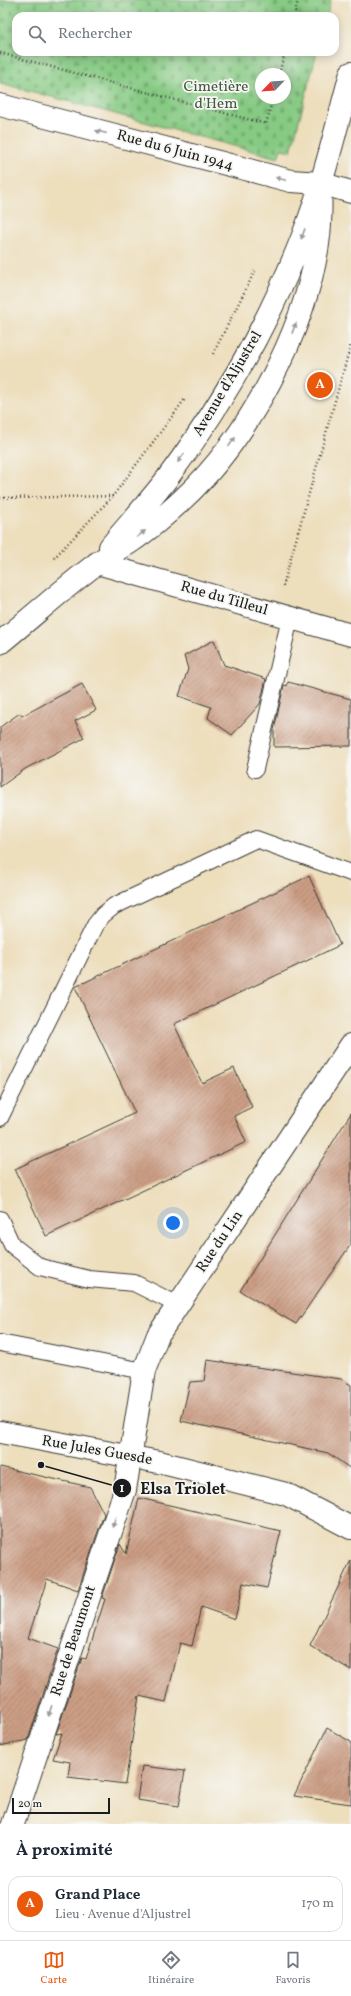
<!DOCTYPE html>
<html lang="fr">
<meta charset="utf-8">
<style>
:root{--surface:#fff;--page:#f2f2f3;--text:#1f2937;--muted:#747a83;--line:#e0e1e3;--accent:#ea580c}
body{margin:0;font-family:Vollkorn,serif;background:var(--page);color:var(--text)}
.compass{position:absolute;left:255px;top:68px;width:36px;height:36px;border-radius:50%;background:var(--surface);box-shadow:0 2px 10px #0003;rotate:245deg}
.scale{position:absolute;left:12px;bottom:10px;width:98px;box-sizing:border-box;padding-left:4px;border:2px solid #1c1c1c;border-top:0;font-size:11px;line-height:14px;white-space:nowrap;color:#1c1c1c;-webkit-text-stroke:3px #f6f6f2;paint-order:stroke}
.you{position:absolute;left:173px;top:1223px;width:14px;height:14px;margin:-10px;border:3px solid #fff;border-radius:50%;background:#1a73e8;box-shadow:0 0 0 6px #1a73e833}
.badge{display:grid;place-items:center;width:26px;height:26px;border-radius:50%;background:var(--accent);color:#fff;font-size:13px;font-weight:700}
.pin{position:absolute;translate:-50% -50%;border:2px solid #fff;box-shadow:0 1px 4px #0006}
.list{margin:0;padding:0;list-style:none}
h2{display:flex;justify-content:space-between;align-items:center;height:52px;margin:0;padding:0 16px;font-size:17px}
h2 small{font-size:13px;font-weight:400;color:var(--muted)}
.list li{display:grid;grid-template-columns:26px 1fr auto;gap:12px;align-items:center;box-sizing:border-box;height:56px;margin:0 8px 8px;padding:0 8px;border:1px solid var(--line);border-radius:12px}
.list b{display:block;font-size:15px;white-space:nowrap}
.list p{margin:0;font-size:13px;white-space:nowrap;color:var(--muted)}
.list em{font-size:13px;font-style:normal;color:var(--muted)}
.icon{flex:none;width:22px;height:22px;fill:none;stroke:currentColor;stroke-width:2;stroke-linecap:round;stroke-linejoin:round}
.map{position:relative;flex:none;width:351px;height:1824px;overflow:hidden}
.search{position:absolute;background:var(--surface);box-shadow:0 2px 10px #0003;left:12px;right:12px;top:12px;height:44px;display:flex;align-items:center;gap:10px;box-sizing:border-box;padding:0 14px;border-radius:12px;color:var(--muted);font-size:15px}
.sheet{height:116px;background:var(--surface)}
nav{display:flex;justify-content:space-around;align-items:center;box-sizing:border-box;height:56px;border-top:1px solid var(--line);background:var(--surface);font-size:11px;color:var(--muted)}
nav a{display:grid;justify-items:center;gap:2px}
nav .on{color:var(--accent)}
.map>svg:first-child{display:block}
.cemetery{fill:url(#cemetery-stones);stroke:#517350;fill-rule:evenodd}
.building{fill:url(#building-hatch)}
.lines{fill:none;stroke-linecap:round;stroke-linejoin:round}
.service-casing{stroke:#3b3934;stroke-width:18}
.minor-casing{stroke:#3b3934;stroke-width:24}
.secondary-casing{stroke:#3b3934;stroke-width:24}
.path{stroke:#3b3934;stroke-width:2.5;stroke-dasharray:1 3;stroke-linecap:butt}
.service{stroke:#fff;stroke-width:16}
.minor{stroke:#fff;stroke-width:22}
.secondary{stroke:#fff;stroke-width:22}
.oneway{fill:#999}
.labels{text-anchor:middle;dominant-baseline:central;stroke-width:3.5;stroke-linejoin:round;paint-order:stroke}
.park-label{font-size:15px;fill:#415940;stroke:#f6f6f2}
.street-label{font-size:15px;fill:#1c1c1c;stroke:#f6f6f2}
.leader{fill:none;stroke:#1c1c1c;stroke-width:1.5}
.callout-dot{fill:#1c1c1c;stroke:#f6f6f2;stroke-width:1.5}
.mark-label{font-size:12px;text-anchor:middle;font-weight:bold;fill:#fff}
.callout-label{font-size:16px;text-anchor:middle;font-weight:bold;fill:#1c1c1c;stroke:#f6f6f2;stroke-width:3.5;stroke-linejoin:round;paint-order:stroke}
</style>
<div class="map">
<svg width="351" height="1824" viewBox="0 0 351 1824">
<defs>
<pattern id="cemetery-stones" width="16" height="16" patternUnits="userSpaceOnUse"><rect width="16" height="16" fill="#86ca83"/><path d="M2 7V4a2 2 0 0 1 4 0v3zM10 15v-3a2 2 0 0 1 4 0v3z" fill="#73ad71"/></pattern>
<pattern id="building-hatch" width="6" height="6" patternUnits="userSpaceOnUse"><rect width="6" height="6" fill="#cc9e85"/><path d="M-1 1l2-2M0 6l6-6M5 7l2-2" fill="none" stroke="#a5806c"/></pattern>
</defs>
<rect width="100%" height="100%" fill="#f6f6f2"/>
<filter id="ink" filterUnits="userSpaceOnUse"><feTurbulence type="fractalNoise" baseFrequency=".025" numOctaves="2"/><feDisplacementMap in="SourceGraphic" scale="8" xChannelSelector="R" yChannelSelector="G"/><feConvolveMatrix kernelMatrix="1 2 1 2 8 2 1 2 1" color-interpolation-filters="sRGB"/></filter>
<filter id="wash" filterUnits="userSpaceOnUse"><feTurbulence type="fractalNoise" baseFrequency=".012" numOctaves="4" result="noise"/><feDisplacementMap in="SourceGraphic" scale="16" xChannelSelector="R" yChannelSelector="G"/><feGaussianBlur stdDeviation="0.9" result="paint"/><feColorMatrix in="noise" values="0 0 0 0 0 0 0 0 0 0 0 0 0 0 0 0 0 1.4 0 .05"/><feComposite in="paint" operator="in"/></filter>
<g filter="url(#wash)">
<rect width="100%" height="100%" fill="#eddebc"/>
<path class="cemetery" d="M0 0H331L327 16H16V52H317L291 151 281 149 278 158 0 83ZM261 74H285V98H261Z"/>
<g id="blocks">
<path class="building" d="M214 640 224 665 266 679 260 704 232 735 208 718 211 707 179 696 188 669 184 656Z
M288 682 351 699V746L274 747V730L284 685 287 686Z
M82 684 96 710 75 721 84 738 25 769 0 787V727L20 713 22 716Z
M309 876 340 945 174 1024 202 1083 234 1068 252 1107 234 1116 246 1142 46 1236 15 1169 135 1113 75 987Z
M351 1113V1244L296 1324 240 1291Z
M207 1360 341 1379 351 1385V1469L328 1453 181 1421 190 1382 204 1381Z
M0 1467 90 1487 104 1514 78 1590 47 1579 28 1638 58 1649 28 1740 0 1746Z
M139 1498 281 1531 267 1588 243 1583 235 1619 201 1607 192 1646 180 1643 166 1702 139 1696 125 1784 68 1777 70 1762 53 1759 62 1733 56 1734 82 1658 86 1659 105 1599 102 1598 120 1544 126 1554Z
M351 1560V1670L310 1646Z
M327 1728 351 1742V1804L294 1796Z
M142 1766 185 1771 179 1806 137 1800Z"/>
</g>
</g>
<g filter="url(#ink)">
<use href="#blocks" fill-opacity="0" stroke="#3b3934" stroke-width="1"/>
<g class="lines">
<defs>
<path id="service" d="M255 769 290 618
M0 1118 95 925 103 915 114 906 256 839 351 873
M0 1219 12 1245 40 1267 89 1279 134 1283 178 1305
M0 1343 144 1371"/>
<path id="minor" d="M0 105 291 181 320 183 351 192
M110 547C128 525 148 503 166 480 222 405 268 325 302 238 323 185 336 128 351 73
M97 563 351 635
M0 643C32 617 63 589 96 564 107 556 120 549 132 541 150 529 167 514 183 499 248 439 305 331 318 244 321 224 321 204 320 183
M13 1824 125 1490 144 1371 158 1335 351 1045"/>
<path id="secondary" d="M0 1432 159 1462 286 1494 351 1528"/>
</defs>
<use href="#service" class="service-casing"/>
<use href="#minor" class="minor-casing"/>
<use href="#secondary" class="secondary-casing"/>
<path class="path" d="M294 16 298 0
M0 53 266 124 273 98
M279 74 285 52
M213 354 255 271
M0 498 113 496
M54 558 113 496 185 399
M283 586 351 344"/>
<use href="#service" class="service"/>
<use href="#minor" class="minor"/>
<use href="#secondary" class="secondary"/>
</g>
<defs><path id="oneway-solid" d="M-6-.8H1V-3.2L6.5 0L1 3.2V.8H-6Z"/></defs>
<g class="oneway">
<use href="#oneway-solid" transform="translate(101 132) rotate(-165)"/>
<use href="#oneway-solid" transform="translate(281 179) rotate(-165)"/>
<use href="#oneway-solid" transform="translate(303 234) rotate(110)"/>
<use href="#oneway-solid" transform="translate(294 328) rotate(-69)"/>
<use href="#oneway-solid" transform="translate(232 442) rotate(-54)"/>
<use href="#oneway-solid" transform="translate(181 458) rotate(126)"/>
<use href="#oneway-solid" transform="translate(141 534) rotate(-38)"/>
<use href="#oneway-solid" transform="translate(114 1522) rotate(108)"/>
<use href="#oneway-solid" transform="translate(50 1711) rotate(108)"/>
</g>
</g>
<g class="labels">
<g class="park-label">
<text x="216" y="87">Cimetière<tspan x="216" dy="17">d'Hem</tspan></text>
</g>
<g class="street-label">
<text transform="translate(175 151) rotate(15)">Rue du 6 Juin 1944</text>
<text transform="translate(228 384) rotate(-59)">Avenue d'Aljustrel</text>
<text transform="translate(224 599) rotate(16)">Rue du Tilleul</text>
<text transform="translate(220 1242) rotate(-56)">Rue du Lin</text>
<text transform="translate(97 1451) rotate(10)">Rue Jules Guesde</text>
<text transform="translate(74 1641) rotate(-72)">Rue de Beaumont</text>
</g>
</g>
<path class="leader" d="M41 1465L122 1488"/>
<g class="callout-dot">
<circle cx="41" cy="1465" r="4"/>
<circle cx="122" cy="1488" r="10"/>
</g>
<g class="mark-label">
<text x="122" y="1492">1</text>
</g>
<g class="callout-label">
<text x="183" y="1494">Elsa Triolet</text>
</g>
</svg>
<svg class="compass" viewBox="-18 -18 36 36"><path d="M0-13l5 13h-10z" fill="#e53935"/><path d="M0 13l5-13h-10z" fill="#747a83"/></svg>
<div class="scale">20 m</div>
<div class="you"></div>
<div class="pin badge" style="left:320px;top:385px">A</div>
<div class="search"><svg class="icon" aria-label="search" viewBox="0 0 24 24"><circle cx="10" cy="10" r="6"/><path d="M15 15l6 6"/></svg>Rechercher</div>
</div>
<section class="sheet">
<h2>À proximité<small></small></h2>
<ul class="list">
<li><span class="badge">A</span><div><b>Grand Place</b><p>Lieu · Avenue d'Aljustrel</p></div><em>170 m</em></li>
</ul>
</section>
<nav>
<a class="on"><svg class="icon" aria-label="map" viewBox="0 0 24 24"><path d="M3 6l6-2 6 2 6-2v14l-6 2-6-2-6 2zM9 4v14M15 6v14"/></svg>Carte</a>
<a><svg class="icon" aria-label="directions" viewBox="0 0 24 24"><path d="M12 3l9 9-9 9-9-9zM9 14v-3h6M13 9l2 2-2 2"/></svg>Itinéraire</a>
<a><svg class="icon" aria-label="saved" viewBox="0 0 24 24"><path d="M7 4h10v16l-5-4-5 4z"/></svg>Favoris</a>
</nav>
